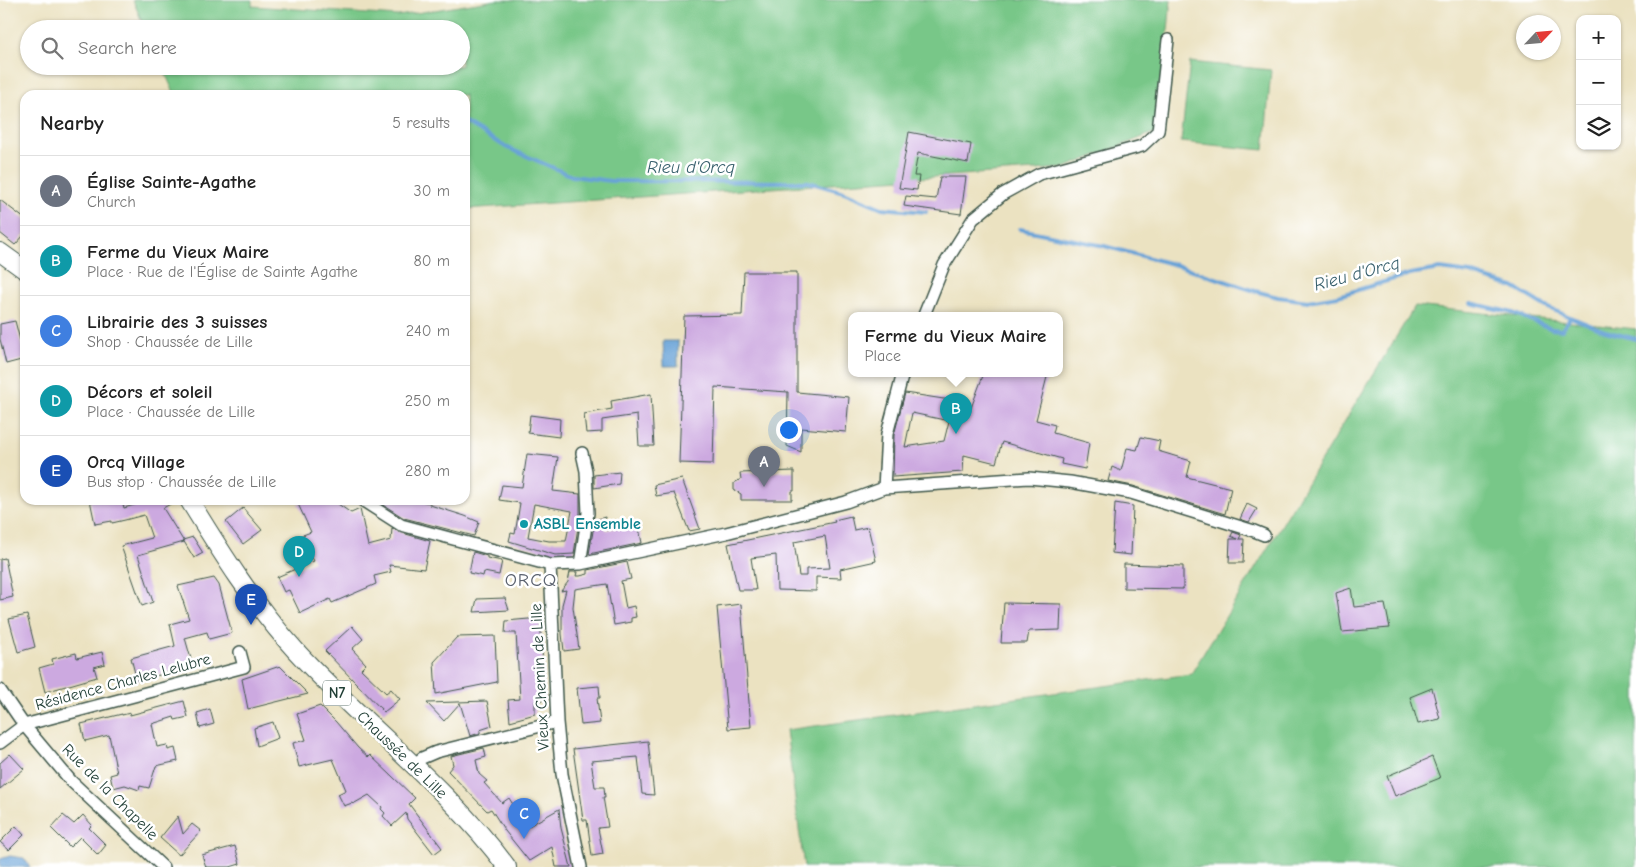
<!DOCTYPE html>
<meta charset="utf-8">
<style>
:root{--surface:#fff;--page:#f2f2f2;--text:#222;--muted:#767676;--line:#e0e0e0;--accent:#b45309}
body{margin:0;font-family:"Comic Neue",sans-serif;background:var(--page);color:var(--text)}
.controls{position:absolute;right:15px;top:15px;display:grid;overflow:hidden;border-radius:10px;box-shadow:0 1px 4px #0004}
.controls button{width:45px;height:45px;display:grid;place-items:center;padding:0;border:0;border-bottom:1px solid var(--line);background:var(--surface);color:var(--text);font:25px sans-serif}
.compass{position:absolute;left:1516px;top:15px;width:45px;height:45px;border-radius:50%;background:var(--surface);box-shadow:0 1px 4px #0004;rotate:64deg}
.you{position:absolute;left:788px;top:429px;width:18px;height:18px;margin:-12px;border:4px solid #fff;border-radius:50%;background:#1a73e8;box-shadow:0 0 0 8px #1a73e833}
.badge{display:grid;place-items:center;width:32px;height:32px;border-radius:50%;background:var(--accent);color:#fff;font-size:16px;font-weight:700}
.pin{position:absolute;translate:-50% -41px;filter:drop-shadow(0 1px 2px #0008)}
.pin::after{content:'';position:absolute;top:26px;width:18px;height:15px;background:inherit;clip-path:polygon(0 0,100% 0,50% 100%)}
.popup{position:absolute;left:848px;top:312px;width:215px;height:65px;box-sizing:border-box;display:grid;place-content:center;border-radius:10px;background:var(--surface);filter:drop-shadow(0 1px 4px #0005);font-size:16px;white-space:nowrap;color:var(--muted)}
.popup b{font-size:19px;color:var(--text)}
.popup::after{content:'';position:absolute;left:50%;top:100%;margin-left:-10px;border:10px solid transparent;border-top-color:var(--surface)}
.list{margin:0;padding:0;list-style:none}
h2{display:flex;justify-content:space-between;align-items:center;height:65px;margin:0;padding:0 20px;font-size:21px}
h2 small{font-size:16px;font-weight:400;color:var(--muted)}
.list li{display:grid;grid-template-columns:32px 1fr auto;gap:15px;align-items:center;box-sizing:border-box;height:70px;padding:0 20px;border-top:1px solid var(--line)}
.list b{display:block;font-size:19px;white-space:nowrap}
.list p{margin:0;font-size:16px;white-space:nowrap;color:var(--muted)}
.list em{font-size:16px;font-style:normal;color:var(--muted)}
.icon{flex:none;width:28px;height:28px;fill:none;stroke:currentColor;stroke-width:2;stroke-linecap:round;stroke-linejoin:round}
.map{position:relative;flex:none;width:1636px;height:867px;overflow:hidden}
.search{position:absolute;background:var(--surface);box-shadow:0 1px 4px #0004;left:20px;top:20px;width:450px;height:55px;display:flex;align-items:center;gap:12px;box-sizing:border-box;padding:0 18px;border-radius:28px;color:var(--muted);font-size:19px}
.panel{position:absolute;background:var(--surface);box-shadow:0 1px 4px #0004;left:20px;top:90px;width:450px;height:415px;border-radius:15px}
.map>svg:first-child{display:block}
.green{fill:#78c788;stroke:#4c825e}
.water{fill:#67a2d7;stroke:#437086}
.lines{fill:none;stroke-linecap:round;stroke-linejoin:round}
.stream{stroke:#67a2d7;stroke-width:4}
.building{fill:#cca9e0;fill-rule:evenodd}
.minor-casing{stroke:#3e5649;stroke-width:14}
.primary-casing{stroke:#3e5649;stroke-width:20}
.minor{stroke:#fff;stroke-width:11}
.primary{stroke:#fff;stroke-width:18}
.culture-dot{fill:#0f9aa8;stroke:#fff;stroke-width:2}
.labels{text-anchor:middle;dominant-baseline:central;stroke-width:5;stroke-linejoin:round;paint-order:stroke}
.shield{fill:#fff;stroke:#627771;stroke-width:1}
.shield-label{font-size:15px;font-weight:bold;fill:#1f3d34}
.culture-label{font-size:16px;font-weight:bold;fill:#0d838f;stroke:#fff;text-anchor:start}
.street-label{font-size:16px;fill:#1f3d34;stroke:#fff}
.water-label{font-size:18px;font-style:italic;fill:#38606d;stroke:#fff}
.quarter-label{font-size:19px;letter-spacing:1px;fill:#5c6370;stroke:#fff}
</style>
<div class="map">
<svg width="1636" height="867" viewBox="0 0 1636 867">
<rect width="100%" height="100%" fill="#fff"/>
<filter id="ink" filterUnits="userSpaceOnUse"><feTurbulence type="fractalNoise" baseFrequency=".02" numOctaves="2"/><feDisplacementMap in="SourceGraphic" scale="10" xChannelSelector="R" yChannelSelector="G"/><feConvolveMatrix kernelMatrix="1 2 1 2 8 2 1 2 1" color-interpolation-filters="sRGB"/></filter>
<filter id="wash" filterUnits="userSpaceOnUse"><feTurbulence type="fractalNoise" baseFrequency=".0096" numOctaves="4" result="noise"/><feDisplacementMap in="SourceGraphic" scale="20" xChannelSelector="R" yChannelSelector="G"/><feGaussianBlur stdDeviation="1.12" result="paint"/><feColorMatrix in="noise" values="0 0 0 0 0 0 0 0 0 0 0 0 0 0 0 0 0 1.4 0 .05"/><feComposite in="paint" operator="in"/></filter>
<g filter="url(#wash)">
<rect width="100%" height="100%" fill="#ebe2c1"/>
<path class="green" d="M133 0H252V6L398 16 496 0H1171L1158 131 1064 168 465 209V95H175L162 66H461V29H145Z
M1190 62 1271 70 1264 150 1181 142Z
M1415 306 1636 329V867H804L786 730 1191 674Z"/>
<path class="water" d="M663 341H678V366H664Z
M10 856 24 858 30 867H0V859Z"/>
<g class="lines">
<path class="stream" d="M465 123 506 147 572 176 611 181 808 182 844 192 882 208 926 212
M1020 229 1104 246 1176 265 1255 291 1278 297 1308 301 1338 296 1410 274 1440 269 1470 273 1513 287 1548 308 1605 331 1636 339
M1471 303 1513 313 1552 329 1562 330 1570 318"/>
</g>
<g id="blocks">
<path class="building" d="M909 132 971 144 968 163 918 153 914 176H919L917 190 899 188Z
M940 177H966L961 214 904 206 906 196 936 199Z
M0 200 25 219V234L15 245 0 233Z
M744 272H797V392L849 397 846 432 801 428V452L787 446 788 392 715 387 713 464 679 463 684 316 742 315Z
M15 321 25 359 6 364 0 339V324Z
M984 373H1048L1036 420 1055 425 1053 433 1089 443 1085 469 1061 464 1062 459 1002 442 996 463 964 455 963 472 893 477 894 435 905 393 950 400 949 403 971 408ZM912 413 949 421 944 441 905 447Z
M651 394 654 446H639L637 415 602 420V432L586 433 584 414 612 409 611 401Z
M530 415 560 419 559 437 528 433Z
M1141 437 1160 441 1158 451 1191 461 1187 477 1231 488 1225 514 1133 486 1108 481 1112 467 1121 471 1127 448 1137 450Z
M527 454 558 457 553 491 580 494V513L574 554 555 555 509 541 511 533 515 534 520 503 499 500 502 485 522 487ZM534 504 572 511 566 541H549L528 537Z
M794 471V491H792V500H741V494L734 490V483L741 479 740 473Z
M620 472 619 484 594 488V475Z
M682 479 700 529 689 531 674 493 656 496 654 485Z
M90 500H122L124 508 151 500H178L163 508 184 542 138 555 153 602 142 606 121 546 152 538 144 515 125 520 112 523V521L95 524Z
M308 500H336L338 504 351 513 360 509 368 546 391 540 392 528 399 532 430 541 424 569 389 565 391 572 374 576 376 584 332 603 330 599 300 613 289 590 284 592 277 577 314 561 300 536 311 532 298 504Z
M376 500H420V501L430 503V505L465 516 479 522 474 536 404 518Z
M1115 503 1133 506 1131 555 1112 553Z
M1247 504 1257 509 1249 522 1240 519Z
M243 508 262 530 243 544 226 522Z
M851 516 854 530 868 527 876 561 840 569 841 578 816 577V591L777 590 776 555 751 558 756 590H738L728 544 835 522 834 520ZM825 536 830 568 806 569V576H799L794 542Z
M605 517 606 530 638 523 642 543 589 554 595 520Z
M1233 532 1241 535 1239 539H1244L1243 563H1229L1230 539H1238L1231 536Z
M193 537 203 553 194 558 183 540Z
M473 552 487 556V558L502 561 499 575 484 572 483 576 469 573Z
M5 558 13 597 0 600V559Z
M627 562 631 579 621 581 626 608 634 606 636 617 631 618V622L614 625 607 584 575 589 573 607 579 649 564 651 562 634V605L566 590 561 591 568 582 570 572H577L576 576H580L588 574V570Z
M1124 564 1183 566V589L1124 588Z
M214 578 219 585 232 633 209 639 207 632 185 638 193 666 137 681 131 658 175 646 170 624 189 619 178 586Z
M1351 588 1354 607 1385 604 1390 628 1342 632 1336 593Z
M505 598 509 610 474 612 477 599Z
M1004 603 1061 604 1060 630 1029 631 1027 643H1001Z
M741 604 751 727 728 729 717 607Z
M27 615 35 647 18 652 9 619Z
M540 618 545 700 535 701V714L510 721 508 700 520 699 516 633H505L506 621Z
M352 626 363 639 352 649 366 664 361 669 386 693 391 689 400 699 384 712 325 651Z
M495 636 497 682 436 694 434 662 457 637Z
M102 652 105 664 94 667 97 677 45 692 39 668 53 664 52 659 76 653 77 658Z
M280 666 308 694 248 709 242 679Z
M599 686 600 698H597L600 723 581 725 577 688Z
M1432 688 1440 719 1418 724 1410 697Z
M184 701 188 717 175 720 174 717 152 724 157 747 167 745 168 750 175 748 178 761 156 766 149 788 140 786 139 790 125 785 113 788 110 775 117 773 109 735 85 741 81 724 122 714V715L130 713V715Z
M487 701 492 726 480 730V733L470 736 460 703 444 721 427 703Z
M320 706 336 722 358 748 368 757 370 755 415 798 409 804 442 848 434 854 407 819 406 813 392 826 383 816 385 813 381 809 382 807 369 795 353 804 352 803 344 806 338 794 346 790 333 759 299 767 293 743 306 740 297 714Z
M210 709 214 724 200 728 197 713Z
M273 722 278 738 257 746 254 728Z
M648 741 654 795 642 794 638 757 591 761 595 787H604L605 797H603L608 827 598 828 603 854 592 856 587 820H583L573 749Z
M484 748 486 757 476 760 479 774 487 781 484 783 502 803 509 798 527 827 559 809 561 828 571 867H556L552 847 529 861 505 831 491 809 487 811 448 771 453 765 451 756Z
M10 754 24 769 0 789V763Z
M1432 757 1440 778 1395 796 1387 776Z
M63 815 74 824 83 815 92 825 89 828 106 845 98 855 80 837 70 847 51 828Z
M178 816 183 834 192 824 201 831 179 855 160 838Z
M16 826 24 835 9 850 0 842Z
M235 846 240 864 230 867H206L202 855Z"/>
</g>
</g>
<g filter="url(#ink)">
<use href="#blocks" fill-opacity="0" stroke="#3e5649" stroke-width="1"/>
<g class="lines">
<defs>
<path id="minor" d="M924 315 944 265 973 219 1003 194 1039 174 1142 146 1158 131 1168 40
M884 488 887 434 903 373
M362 500 401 525 550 565 580 564 726 533 846 502 884 488 1029 478 1070 482 1131 493 1254 531 1264 535
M580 564 588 513 586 471 582 453
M550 565 557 722 562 774 581 867
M0 690 24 725 71 781 163 867
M0 743 24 725 244 667 240 652
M413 766 422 758 436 752 557 722"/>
<path id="primary" d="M0 252 25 270
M189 500C221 552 254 605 296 651 364 725 447 786 507 867"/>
</defs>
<use href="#minor" class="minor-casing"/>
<use href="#primary" class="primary-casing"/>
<use href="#minor" class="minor"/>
<use href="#primary" class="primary"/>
</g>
</g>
<circle class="culture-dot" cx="524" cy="524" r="5"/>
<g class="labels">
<rect class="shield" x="323" y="680.5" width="28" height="25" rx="4"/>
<g class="shield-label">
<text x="337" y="693">N7</text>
</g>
<g class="culture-label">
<text x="534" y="524">ASBL Ensemble</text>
</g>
<g class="street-label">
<text transform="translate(540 677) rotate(-93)">Vieux Chemin de Lille</text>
<text transform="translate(123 682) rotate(-15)">Résidence Charles Lelubre</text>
<text transform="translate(402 755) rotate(44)">Chaussée de Lille</text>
<text transform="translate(110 792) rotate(45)">Rue de la Chapelle</text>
</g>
<g class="water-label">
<text x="691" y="167">Rieu d'Orcq</text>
<text transform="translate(1357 274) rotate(-15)">Rieu d'Orcq</text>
</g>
<g class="quarter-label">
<text x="531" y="580">ORCQ</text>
</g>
</g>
</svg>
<div class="controls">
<button>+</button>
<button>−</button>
<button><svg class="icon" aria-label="layers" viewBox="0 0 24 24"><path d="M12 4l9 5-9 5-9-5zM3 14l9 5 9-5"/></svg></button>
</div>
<svg class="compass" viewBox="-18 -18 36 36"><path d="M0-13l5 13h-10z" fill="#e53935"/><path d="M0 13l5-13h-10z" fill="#767676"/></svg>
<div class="you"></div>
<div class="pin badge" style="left:764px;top:487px;background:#6b7280">A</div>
<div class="pin badge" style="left:956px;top:434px;background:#0f9aa8">B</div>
<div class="popup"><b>Ferme du Vieux Maire</b>Place</div>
<div class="pin badge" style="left:524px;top:839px;background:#3f7fe0">C</div>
<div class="pin badge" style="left:299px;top:577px;background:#0f9aa8">D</div>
<div class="pin badge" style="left:251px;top:625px;background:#1a4fb4">E</div>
<div class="search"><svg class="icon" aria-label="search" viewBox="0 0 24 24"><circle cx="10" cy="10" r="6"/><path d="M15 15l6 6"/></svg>Search here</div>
<section class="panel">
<h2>Nearby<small>5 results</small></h2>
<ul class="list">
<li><span class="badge" style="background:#6b7280">A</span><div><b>Église Sainte-Agathe</b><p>Church</p></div><em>30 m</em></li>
<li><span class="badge" style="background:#0f9aa8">B</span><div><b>Ferme du Vieux Maire</b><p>Place · Rue de l'Église de Sainte Agathe</p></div><em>80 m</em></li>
<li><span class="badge" style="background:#3f7fe0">C</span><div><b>Librairie des 3 suisses</b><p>Shop · Chaussée de Lille</p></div><em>240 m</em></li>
<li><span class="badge" style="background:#0f9aa8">D</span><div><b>Décors et soleil</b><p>Place · Chaussée de Lille</p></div><em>250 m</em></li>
<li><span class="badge" style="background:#1a4fb4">E</span><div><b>Orcq Village</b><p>Bus stop · Chaussée de Lille</p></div><em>280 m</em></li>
</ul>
</section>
</div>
